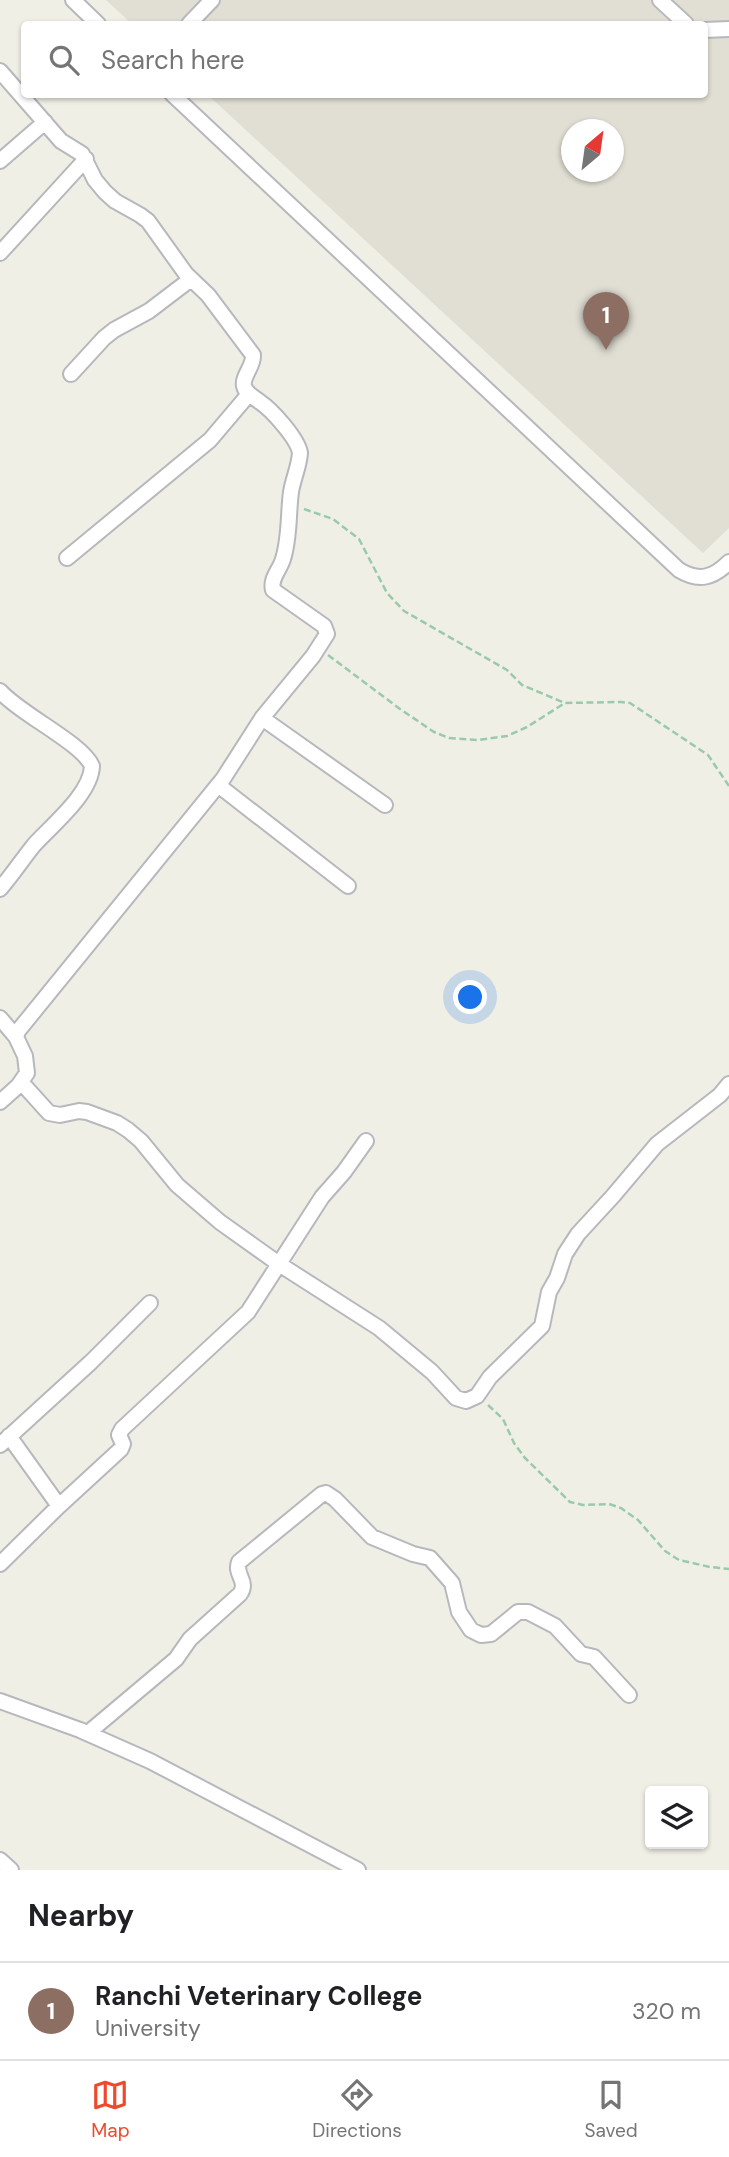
<!DOCTYPE html>
<style>
:root{--surface:#fff;--page:#f6f6f6;--text:#202124;--muted:#757577;--line:#e0e0e0;--accent:#f0482c}
body{margin:0;font-family:"DM Sans",sans-serif;background:var(--page);color:var(--text)}
.controls{position:absolute;right:21px;bottom:21px;display:grid;overflow:hidden;border-radius:7px;box-shadow:0 2px 5px #0004}
.controls button{width:63px;height:63px;display:grid;place-items:center;padding:0;border:0;border-bottom:2px solid var(--line);background:var(--surface);color:var(--text);font:35px sans-serif}
.compass{position:absolute;left:561px;top:119px;width:63px;height:63px;border-radius:50%;background:var(--surface);box-shadow:0 2px 5px #0004;rotate:29deg}
.you{position:absolute;left:471px;top:998px;width:24px;height:24px;margin:-18px;border:5px solid #fff;border-radius:50%;background:#1a73e8;box-shadow:0 0 0 10px #1a73e833}
.badge{display:grid;place-items:center;width:46px;height:46px;border-radius:50%;background:var(--accent);color:#fff;font-size:23px;font-weight:700}
.pin{position:absolute;translate:-50% -58px;filter:drop-shadow(0 2px 4px #0008)}
.pin::after{content:'';position:absolute;top:37px;width:24px;height:21px;background:inherit;clip-path:polygon(0 0,100% 0,50% 100%)}
.list{margin:0;padding:0;list-style:none}
h2{display:flex;justify-content:space-between;align-items:center;height:91px;margin:0;padding:0 28px;font-size:30px}
h2 small{font-size:23px;font-weight:400;color:var(--muted)}
.list li{display:grid;grid-template-columns:46px 1fr auto;gap:21px;align-items:center;box-sizing:border-box;height:98px;padding:0 28px;border-top:2px solid var(--line)}
.list b{display:block;font-size:26px;white-space:nowrap}
.list p{margin:0;font-size:23px;white-space:nowrap;color:var(--muted)}
.list em{font-size:23px;font-style:normal;color:var(--muted)}
.icon{flex:none;width:38px;height:38px;fill:none;stroke:currentColor;stroke-width:2;stroke-linecap:round;stroke-linejoin:round}
.map{position:relative;flex:none;width:729px;height:1870px;overflow:hidden}
.search{position:absolute;background:var(--surface);box-shadow:0 2px 5px #0004;left:21px;right:21px;top:21px;height:77px;display:flex;align-items:center;gap:18px;box-sizing:border-box;padding:0 24px;border-radius:7px;color:var(--muted);font-size:26px}
.sheet{height:189px;background:var(--surface)}
nav{display:flex;justify-content:space-around;align-items:center;box-sizing:border-box;height:98px;border-top:2px solid var(--line);background:var(--surface);font-size:19px;color:var(--muted)}
nav a{display:grid;justify-items:center;gap:4px}
nav .on{color:var(--accent)}
.map>svg:first-child{display:block}
.education{fill:#e1ded4;fill-rule:evenodd}
.lines{fill:none;stroke-linecap:round;stroke-linejoin:round}
.minor-casing{stroke:#b6b8bd;stroke-width:18}
.path{stroke:#9acaab;stroke-width:2.5;stroke-dasharray:7 3.5;stroke-linecap:butt}
.minor{stroke:#fff;stroke-width:14}
</style>
<div class="map">
<svg width="729" height="1870" viewBox="0 0 729 1870">
<rect width="100%" height="100%" fill="#f0efe6"/>
<path class="education" d="M106 0H729V528L703 553 208 95 704 94V24H132ZM572 130H614V172H572Z"/>
<g class="lines">
<defs>
<path id="minor" d="M73 0 98 24
M660 0 686 24
M189 24 212 0
M704 30 729 29
M0 71 61 141 82 154 95 180 105 192 115 201 140 215 148 221 186 274 208 295 253 355C254 366 242 376 244 386 246 394 254 397 260 402 272 410 298 439 300 453 299 467 293 479 291 492 288 514 290 537 283 559 280 570 270 578 273 590L324 626 327 634 313 656 262 718 223 779 18 1031 16 1037 25 1056 27 1073 18 1086 0 1102
M172 94 679 570C699 582 713 578 729 562
M0 161 45 122
M0 253 86 159
M71 374 104 338 114 330 149 311 191 279
M67 558 210 440 249 394
M0 691C20 714 82 743 92 766 91 794 52 825 34 845 22 860 12 875 0 889
M262 718 385 805
M218 785 348 886
M0 1018 16 1037
M21 1082 49 1113 60 1115 79 1111 87 1112 117 1123 128 1130 141 1141 177 1185 220 1222 279 1264 379 1328 432 1372 456 1398 466 1401 477 1396 490 1377 542 1326 549 1292 557 1278 565 1254 578 1234 613 1196 657 1144 720 1095 729 1084
M9 1436 59 1506
M0 1445 91 1362 150 1303
M0 1564 59 1506 121 1449 123 1444 119 1435 122 1429 248 1312 322 1197 344 1172 366 1141
M0 1701 80 1730 150 1761 358 1870
M88 1733 176 1659 190 1639 240 1594C249 1581 234 1575 239 1562L322 1494 326 1493 335 1499 372 1537 413 1554 430 1558 452 1583 459 1612 471 1630 481 1635 491 1634 518 1612H528L555 1626 581 1654 594 1657 629 1695
M0 1860 11 1870"/>
</defs>
<use href="#minor" class="minor-casing"/>
<path class="path" d="M304 509 333 519 359 539 387 593 404 611 507 670 522 685 565 703 621 702 630 703 708 755 729 786
M328 655 400 709 434 732 449 738 478 740 507 736 527 727 565 703
M488 1405 503 1419 514 1443 525 1458 570 1502 583 1505 609 1504 621 1508 638 1520 665 1551 679 1560 710 1567 729 1569"/>
<use href="#minor" class="minor"/>
</g>
</svg>
<div class="controls">
<button><svg class="icon" aria-label="layers" viewBox="0 0 24 24"><path d="M12 4l9 5-9 5-9-5zM3 14l9 5 9-5"/></svg></button>
</div>
<svg class="compass" viewBox="-18 -18 36 36"><path d="M0-13l5 13h-10z" fill="#e53935"/><path d="M0 13l5-13h-10z" fill="#757577"/></svg>
<div class="you"></div>
<div class="pin badge" style="left:606px;top:350px;background:#8d6e63">1</div>
<div class="search"><svg class="icon" aria-label="search" viewBox="0 0 24 24"><circle cx="10" cy="10" r="6"/><path d="M15 15l6 6"/></svg>Search here</div>
</div>
<section class="sheet">
<h2>Nearby<small></small></h2>
<ul class="list">
<li><span class="badge" style="background:#8d6e63">1</span><div><b>Ranchi Veterinary College</b><p>University</p></div><em>320 m</em></li>
</ul>
</section>
<nav>
<a class="on"><svg class="icon" aria-label="map" viewBox="0 0 24 24"><path d="M3 6l6-2 6 2 6-2v14l-6 2-6-2-6 2zM9 4v14M15 6v14"/></svg>Map</a>
<a><svg class="icon" aria-label="directions" viewBox="0 0 24 24"><path d="M12 3l9 9-9 9-9-9zM9 14v-3h6M13 9l2 2-2 2"/></svg>Directions</a>
<a><svg class="icon" aria-label="saved" viewBox="0 0 24 24"><path d="M7 4h10v16l-5-4-5 4z"/></svg>Saved</a>
</nav>
